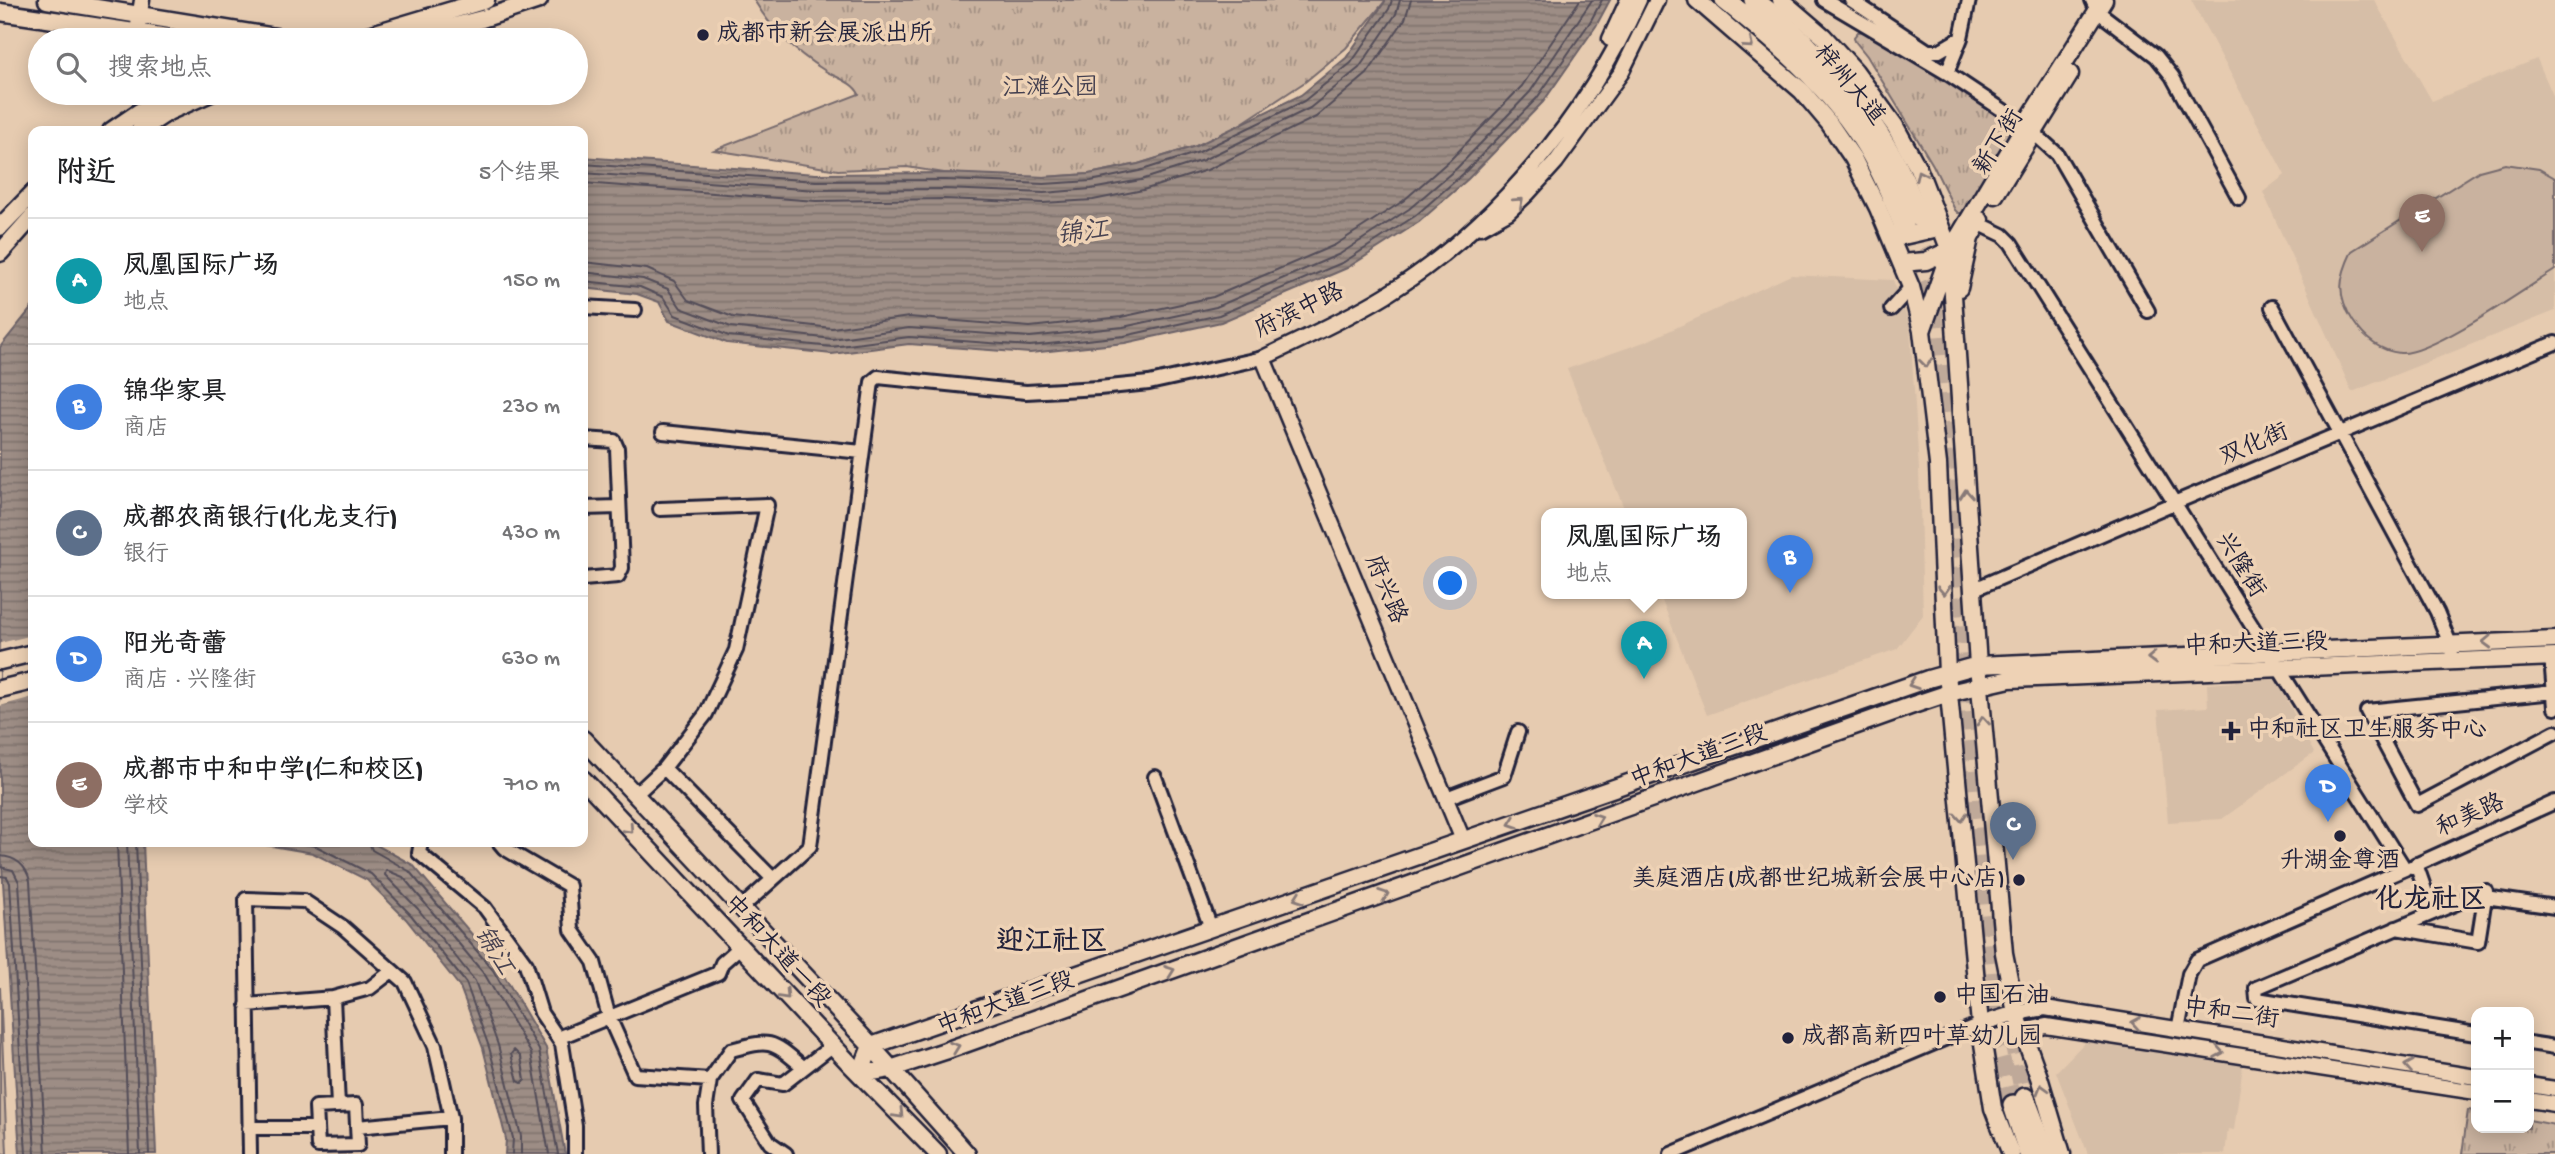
<!DOCTYPE html>
<html lang="zh">
<meta charset="utf-8">
<style>
:root{--surface:#fff;--page:#f2f2f2;--text:#202124;--muted:#757577;--line:#e0e0e0;--accent:#22223b}
body{margin:0;font-family:"Gochi Hand","LXGW WenKai TC",sans-serif;background:var(--page);color:var(--text)}
.controls{position:absolute;right:21px;bottom:21px;display:grid;overflow:hidden;border-radius:14px;box-shadow:0 4px 18px #0003}
.controls button{width:63px;height:63px;display:grid;place-items:center;padding:0;border:0;border-bottom:2px solid var(--line);background:var(--surface);color:var(--text);font:35px sans-serif}
.you{position:absolute;left:1451px;top:584px;width:24px;height:24px;margin:-18px;border:5px solid #fff;border-radius:50%;background:#1a73e8;box-shadow:0 0 0 10px #1a73e833}
.badge{display:grid;place-items:center;width:46px;height:46px;border-radius:50%;background:var(--accent);color:#fff;font-size:23px;font-weight:700}
.pin{position:absolute;translate:-50% -58px;filter:drop-shadow(0 2px 4px #0008)}
.pin::after{content:'';position:absolute;top:37px;width:24px;height:21px;background:inherit;clip-path:polygon(0 0,100% 0,50% 100%)}
.popup{position:absolute;left:1541px;top:508px;width:206px;height:91px;box-sizing:border-box;display:grid;place-content:center;border-radius:14px;background:var(--surface);filter:drop-shadow(0 2px 5px #0005);font-size:23px;white-space:nowrap;color:var(--muted)}
.popup b{font-size:26px;color:var(--text)}
.popup::after{content:'';position:absolute;left:50%;top:100%;margin-left:-14px;border:14px solid transparent;border-top-color:var(--surface)}
.list{margin:0;padding:0;list-style:none}
h2{display:flex;justify-content:space-between;align-items:center;height:91px;margin:0;padding:0 28px;font-size:30px}
h2 small{font-size:23px;font-weight:400;color:var(--muted)}
.list li{display:grid;grid-template-columns:46px 1fr auto;gap:21px;align-items:center;box-sizing:border-box;height:126px;padding:0 28px;border-top:2px solid var(--line)}
.list b{display:block;font-size:26px;white-space:nowrap}
.list p{margin:0;font-size:23px;white-space:nowrap;color:var(--muted)}
.list em{font-size:23px;font-style:normal;color:var(--muted)}
.icon{flex:none;width:38px;height:38px;fill:none;stroke:currentColor;stroke-width:2;stroke-linecap:round;stroke-linejoin:round}
.map{position:relative;flex:none;width:2555px;height:1154px;overflow:hidden}
.search{position:absolute;background:var(--surface);box-shadow:0 4px 18px #0003;left:28px;top:28px;width:560px;height:77px;display:flex;align-items:center;gap:18px;box-sizing:border-box;padding:0 24px;border-radius:38px;color:var(--muted);font-size:26px}
.panel{position:absolute;background:var(--surface);box-shadow:0 4px 18px #0003;left:28px;top:126px;width:560px;height:721px;border-radius:14px}
.map>svg:first-child{display:block}
.built{fill:#d6bea7}
.grass{fill:#c9b29f;stroke:#766a6d;stroke-width:2}
.park{fill:url(#park-tufts);stroke:#766a6d;stroke-width:2}
.water{fill:url(#water-rules);stroke:#6c6267;stroke-width:2}
.pier{fill:#e6cbb0}
.lines{fill:none;stroke-linecap:round;stroke-linejoin:round}
.shore{stroke:#534d59;stroke-width:2}
.trunk-tunnel{stroke:#bfa999;stroke-width:19;stroke-dasharray:19 10;stroke-linecap:butt}
.minor-casing{stroke:#22223b;stroke-width:18}
.tertiary-casing{stroke:#22223b;stroke-width:19}
.secondary-casing{stroke:#22223b;stroke-width:21}
.trunk-casing{stroke:#22223b;stroke-width:24}
.minor{stroke:#eed2b5;stroke-width:12}
.tertiary{stroke:#eed2b5;stroke-width:14}
.secondary{stroke:#eed2b5;stroke-width:16}
.trunk{stroke:#eed2b5;stroke-width:19}
.oneway{stroke:#887a78}
.poi-dot{fill:#22223b;stroke:#eed2b5;stroke-width:2.5}
.labels{text-anchor:middle;dominant-baseline:central;stroke-width:7;stroke-linejoin:round;paint-order:stroke}
.poi-label{font-size:24px;fill:#22223b;stroke:#eed2b5;text-anchor:start}
.street-label{font-size:24px;fill:#22223b;stroke:#eed2b5}
.park-label{font-size:24px;fill:#433f4f;stroke:#eed2b5}
.water-label{font-size:26px;font-style:italic;fill:#474251;stroke:#eed2b5}
.quarter-label{font-size:28px;font-weight:bold;fill:#22223b;stroke:#eed2b5}
</style>
<div class="map">
<svg width="2555" height="1154" viewBox="0 0 2555 1154">
<defs>
<pattern id="park-tufts" width="24" height="20" patternUnits="userSpaceOnUse" patternTransform="scale(1.75)"><rect width="24" height="20" fill="#c9b29f"/><path d="M3 7l-1-3M5 7V3M7 7l1-3M15 17l-1-3M17 17v-4M19 17l1-3" fill="none" stroke="#a39083"/></pattern>
<pattern id="water-rules" width="6" height="5" patternUnits="userSpaceOnUse" patternTransform="scale(1.75)"><rect width="6" height="5" fill="#9d8d85"/><path d="M0 2.5h6" fill="none" stroke="#80736e"/></pattern>
</defs>
<rect width="100%" height="100%" fill="#e6cbb0"/>
<filter id="ink" filterUnits="userSpaceOnUse"><feTurbulence type="fractalNoise" baseFrequency=".0143" numOctaves="2"/><feDisplacementMap in="SourceGraphic" scale="14" xChannelSelector="R" yChannelSelector="G"/><feConvolveMatrix kernelMatrix="1 2 1 2 8 2 1 2 1" color-interpolation-filters="sRGB"/></filter>
<g filter="url(#ink)">
<path class="built" d="M2191 0H2374L2432 101 2537 59 2555 100V311L2352 392 2263 192 2285 175Z
M1791 275 1893 280 1910 326 1919 470 1923 615 1897 649 1707 715 1659 593H1742V513H1626L1567 369 1647 341Z
M2276 679 2314 753 2222 819 2168 822 2158 710 2208 707 2207 684Z
M2086 1041 2243 1065 2234 1130 2228 1129 2225 1154H2088L2056 1072Z"/>
<path class="grass" d="M2505 164 2539 169 2555 178V270C2525 289 2430 356 2400 353 2379 351 2364 338 2353 321 2336 294 2339 278 2352 251L2479 171Z"/>
<path class="park" d="M754 0H1386L1346 48 1305 82 1233 129 1196 146 1138 164 1089 174 1044 177 996 176 944 173 907 167 838 170 714 150 859 94C852 81 836 78 824 70 795 52 771 29 754 0Z
M1867 31 2019 125 1965 213H1958L1955 210 1933 165 1867 56 1855 41 1854 37 1858 32Z
M0 987 7 1154H0Z
M2468 1110 2476 1111V1128H2529V1120L2555 1125V1154H2462Z"/>
<path class="water" d="M1386 0H1610L1596 26 1543 102 1468 179 1419 222 1347 268 1221 322 1125 343 1030 353 909 344 832 354 727 343 669 321 659 302 637 294 583 288V157L816 174 944 173 1044 177 1089 174 1138 164 1196 146 1301 95 1346 58Z
M33 306V842H143L156 1154H20L0 834V347Z
M248 842H371L413 865 498 965 546 1048 565 1154H505L506 1139 483 1048 460 987 406 919 367 880 313 853Z"/>
<path class="pier" d="M33 635V697L0 706V643Z"/>
<g class="lines">
<path class="shore" d="M583 164 816 181 944 180 1044 184 1091 181 1139 171 1199 152 1304 101 1351 63 1389 9 1392 0
M583 173 816 190 944 189 1044 193 1091 189 1141 180 1203 160 1310 108 1359 68 1396 14 1400 0
M583 183 816 201 944 199 1043 203 1093 200 1143 190 1207 170 1316 117 1367 74 1405 19 1411 0
M583 262 647 269 674 281 688 300 733 317 832 328 909 317 1030 327 1121 317 1213 297 1335 245 1403 201 1450 160 1522 86 1580 0
M583 272 643 279 668 289 681 308 731 327 832 339 909 328 1030 337 1123 327 1216 307 1340 254 1409 209 1457 168 1530 92 1592 0
M583 281 640 287 663 297 675 315 729 336 832 347 909 337 1030 346 1124 336 1219 315 1344 262 1415 216 1463 174 1537 98 1590 22 1602 0
M117 842 129 1154
M127 842 140 1154
M136 842 149 1154
M290 842 316 846 371 874 411 915 466 983 489 1047 513 1138 512 1154
M369 842 372 850 409 871 493 970 539 1050 558 1154
M0 856C16 857 26 865 30 881L46 1154
M0 867 13 870 19 882 35 1154
M0 876 7 877 10 883 26 1154
M514 1050 521 1057 525 1080 522 1083 518 1081 511 1054Z
M521 1154V1136L498 1045 475 981 418 909 385 875 386 870 403 877 485 975 531 1053 549 1154"/>
<path class="trunk-tunnel" d="M1921 219 1943 293
M1904 226 1932 297 1989 978 1999 1052 2013 1105
M2001 979 2025 1098"/>
<defs>
<path id="minor" d="M1824 0 1947 73 2025 125 2057 154 2148 311
M1851 0 1928 51H1939L1961 38
M2092 0 2097 11 2156 56 2172 76 2239 198
M1947 73 1961 38 1969 0
M1978 223 2003 235 2011 243 2405 869 2197 960 2189 974 2178 1030
M583 307 635 310
M2272 307 2437 612 2450 644 2451 651
M1891 309 1911 287
M663 432 862 452
M583 439 614 441 617 448 622 568 618 576 583 579
M583 508 619 507
M1972 590 2174 503 2555 343
M2551 657 2555 708
M2554 692 2367 711 2417 805 2555 732
M664 768 773 879
M1155 777 1211 928
M635 795 664 768 706 714 736 650 767 505 660 509
M1446 798 1504 776 1518 732
M421 842 419 853 485 908 526 964 541 1013 562 1044 575 1126V1154
M499 842 504 848 569 886 572 930 594 962 609 1017 635 1075 710 1080 731 1050C771 1039 771 1040 803 1067
M2416 864 2433 913 2256 988 2257 999 2476 1034
M2411 867 2555 802
M2485 897 2555 907
M741 908 810 846 872 382 878 377 1026 392 1099 388 1149 383 1263 358
M2396 928 2478 942 2486 891 2433 913
M247 1005 333 998
M558 1038 718 973 722 963 740 947
M2529 1043 2555 1047
M356 1105 358 1145 318 1146 316 1107Z
M338 1106 333 998 370 988 392 971
M357 1127 451 1118
M249 1128H317
M250 1154 246 899 304 901 343 927 405 982 435 1046 451 1118V1154
M708 1154 706 1106 710 1080
M786 1154 770 1143 743 1101 758 1080 783 1084 832 1046
M1671 1154 1980 1024"/>
<path id="tertiary" d="M137 32 142 0
M1610 39 1628 0
M1481 227 1508 212 1527 194 1556 162 1621 73 1657 0
M1463 840 1263 358C1304 338 1347 319 1386 295 1495 227 1587 116 1639 0
M1980 1024 2016 1013 2045 1008 2476 1077
M1982 1040 2046 1026 2476 1092
M2529 1085 2555 1089
M2529 1100 2555 1104"/>
<path id="secondary" d="M47 0 294 40
M1697 0 1802 91 1829 123 1853 158 1878 208 1911 287 1922 331 1938 464 1947 673 1980 1024 1993 1108 2011 1154
M1781 0 1823 36 1855 71 1895 126 1918 168 1950 251 1978 665 2004 953 2016 1013 2039 1077 2062 1154
M0 12 188 40
M352 40 486 0
M402 40 482 19 539 0
M111 131 139 112 176 93
M139 131 168 112 211 93
M1995 195 2070 74
M0 227 33 193
M1890 233 1903 236 1934 229 1937 217
M0 253 33 216
M1901 263 1926 261 1952 249
M1959 288 1970 238 1980 220
M1922 331 1950 251 2025 125 2104 0
M0 661 33 653
M0 689 33 681
M583 739 871 1046 967 1154
M583 779 851 1065 938 1154
M860 1074 871 1046 1928 679 1978 665 2555 640
M860 1074 890 1069 945 1051 1913 705 1949 693 2010 679 2555 657"/>
<path id="trunk" d="M1725 0C1778 42 1832 88 1867 147 1882 172 1893 199 1904 226
M1754 0C1810 42 1857 95 1892 156 1903 176 1911 198 1921 219
M2025 1098 2046 1154
M2013 1105 2029 1154"/>
</defs>
<use href="#minor" class="minor-casing"/>
<use href="#tertiary" class="tertiary-casing"/>
<use href="#secondary" class="secondary-casing"/>
<use href="#trunk" class="trunk-casing"/>
<use href="#minor" class="minor"/>
<use href="#tertiary" class="tertiary"/>
<use href="#secondary" class="secondary"/>
<use href="#trunk" class="trunk"/>
</g>
<defs><path id="oneway-chevron" d="M-2-3.5L2.5 0L-2 3.5" fill="none" stroke-width="1.6" stroke-linecap="round" stroke-linejoin="round" transform="scale(1.75)"/></defs>
<g class="oneway">
<use href="#oneway-chevron" transform="translate(1749 44) rotate(40)"/>
<use href="#oneway-chevron" transform="translate(1920 175) rotate(-115)"/>
<use href="#oneway-chevron" transform="translate(1519 202) rotate(-42)"/>
<use href="#oneway-chevron" transform="translate(1926 363) rotate(83)"/>
<use href="#oneway-chevron" transform="translate(1966 494) rotate(-94)"/>
<use href="#oneway-chevron" transform="translate(1944 590) rotate(87)"/>
<use href="#oneway-chevron" transform="translate(2487 642) rotate(178)"/>
<use href="#oneway-chevron" transform="translate(2152 658) rotate(178)"/>
<use href="#oneway-chevron" transform="translate(1913 684) rotate(161)"/>
<use href="#oneway-chevron" transform="translate(1983 721) rotate(-95)"/>
<use href="#oneway-chevron" transform="translate(1961 817) rotate(85)"/>
<use href="#oneway-chevron" transform="translate(1598 818) rotate(-20)"/>
<use href="#oneway-chevron" transform="translate(1513 823) rotate(161)"/>
<use href="#oneway-chevron" transform="translate(629 829) rotate(47)"/>
<use href="#oneway-chevron" transform="translate(1384 895) rotate(-20)"/>
<use href="#oneway-chevron" transform="translate(1298 898) rotate(161)"/>
<use href="#oneway-chevron" transform="translate(1170 971) rotate(-20)"/>
<use href="#oneway-chevron" transform="translate(785 995) rotate(47)"/>
<use href="#oneway-chevron" transform="translate(2136 1023) rotate(-171)"/>
<use href="#oneway-chevron" transform="translate(955 1047) rotate(-20)"/>
<use href="#oneway-chevron" transform="translate(2219 1052) rotate(9)"/>
<use href="#oneway-chevron" transform="translate(2409 1066) rotate(-171)"/>
<use href="#oneway-chevron" transform="translate(2042 1089) rotate(-106)"/>
<use href="#oneway-chevron" transform="translate(899 1114) rotate(46)"/>
</g>
</g>
<g class="poi-dot">
<circle cx="703" cy="35" r="7"/>
<path d="M2227.5 720.5h7v7h7v7h-7v7h-7v-7h-7v-7h7z"/>
<circle cx="2340" cy="836" r="7"/>
<circle cx="2019" cy="880" r="7"/>
<circle cx="1940" cy="997" r="7"/>
<circle cx="1788" cy="1038" r="7"/>
</g>
<g class="labels">
<g class="poi-label">
<text x="717" y="35">成都市新会展派出所</text>
<text x="2247" y="731">中和社区卫生服务中心</text>
<text x="2340" y="862" text-anchor="middle">升湖金尊酒</text>
<text x="2005" y="880" text-anchor="end">美庭酒店(成都世纪城新会展中心店)</text>
<text x="1954" y="997">中国石油</text>
<text x="1802" y="1038">成都高新四叶草幼儿园</text>
</g>
<g class="street-label">
<text transform="translate(1848 86) rotate(50)">梓州大道</text>
<text transform="translate(2000 143) rotate(-58)">新下街</text>
<text transform="translate(1300 312) rotate(-26)">府滨中路</text>
<text transform="translate(2255 446) rotate(-23)">双化街</text>
<text transform="translate(2239 566) rotate(58)">兴隆街</text>
<text transform="translate(1384 590) rotate(67)">府兴路</text>
<text transform="translate(2256 646) rotate(-2)">中和大道三段</text>
<text transform="translate(1699 758) rotate(-20)">中和大道三段</text>
<text transform="translate(2471 817) rotate(-24)">和美路</text>
<text transform="translate(776 952) rotate(47)">中和大道一段</text>
<text transform="translate(1006 1005) rotate(-20)">中和大道三段</text>
<text transform="translate(2231 1015) rotate(8)">中和二街</text>
</g>
<g class="park-label">
<text x="1050" y="89">江滩公园</text>
</g>
<g class="water-label">
<text transform="translate(1083 235) rotate(-7)">锦江</text>
<text transform="translate(492 952) rotate(59)">锦江</text>
</g>
<g class="quarter-label">
<text x="2431" y="901">化龙社区</text>
<text x="1052" y="943">迎江社区</text>
</g>
</g>
</svg>
<div class="controls">
<button>+</button>
<button>−</button>
</div>
<div class="you"></div>
<div class="pin badge" style="left:1644px;top:679px;background:#0f9aa8">A</div>
<div class="popup"><b>凤凰国际广场</b>地点</div>
<div class="pin badge" style="left:1790px;top:593px;background:#3f7fe0">B</div>
<div class="pin badge" style="left:2013px;top:860px;background:#5c6f8a">C</div>
<div class="pin badge" style="left:2328px;top:822px;background:#3f7fe0">D</div>
<div class="pin badge" style="left:2422px;top:252px;background:#8d6e63">E</div>
<div class="search"><svg class="icon" aria-label="search" viewBox="0 0 24 24"><circle cx="10" cy="10" r="6"/><path d="M15 15l6 6"/></svg>搜索地点</div>
<section class="panel">
<h2>附近<small>5个结果</small></h2>
<ul class="list">
<li><span class="badge" style="background:#0f9aa8">A</span><div><b>凤凰国际广场</b><p>地点</p></div><em>150 m</em></li>
<li><span class="badge" style="background:#3f7fe0">B</span><div><b>锦华家具</b><p>商店</p></div><em>230 m</em></li>
<li><span class="badge" style="background:#5c6f8a">C</span><div><b>成都农商银行(化龙支行)</b><p>银行</p></div><em>430 m</em></li>
<li><span class="badge" style="background:#3f7fe0">D</span><div><b>阳光奇蕾</b><p>商店 · 兴隆街</p></div><em>630 m</em></li>
<li><span class="badge" style="background:#8d6e63">E</span><div><b>成都市中和中学(仁和校区)</b><p>学校</p></div><em>710 m</em></li>
</ul>
</section>
</div>
